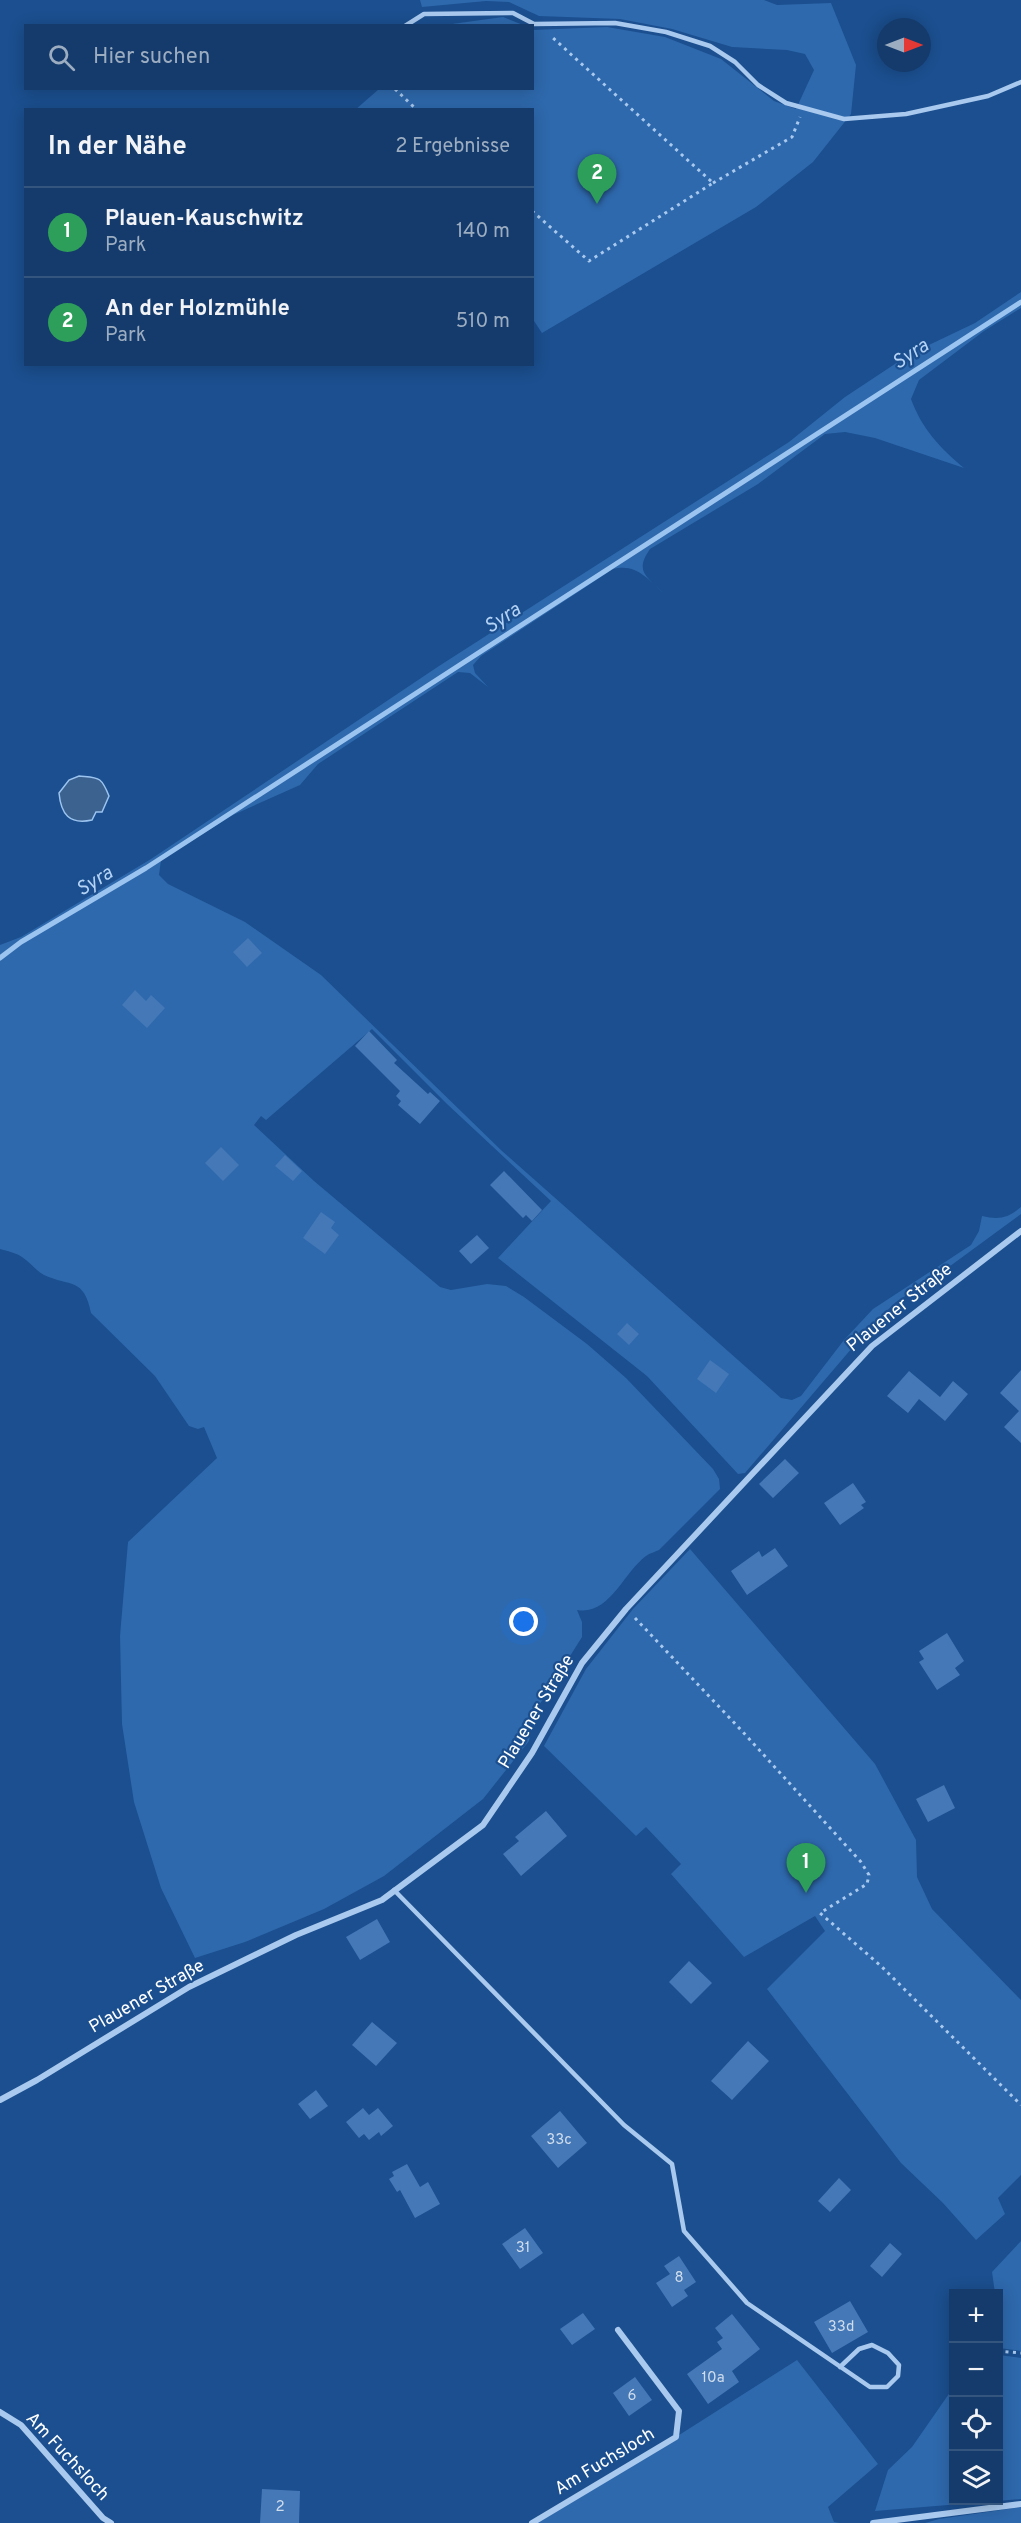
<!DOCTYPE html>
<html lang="de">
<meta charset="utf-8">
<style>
:root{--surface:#143b6b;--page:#1d4271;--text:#f1f3f6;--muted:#9dadc1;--line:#33557e;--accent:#8c9099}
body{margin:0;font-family:Overpass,sans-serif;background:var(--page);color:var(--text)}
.controls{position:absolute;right:18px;bottom:18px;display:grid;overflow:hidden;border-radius:0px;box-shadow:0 3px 15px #0003}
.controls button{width:54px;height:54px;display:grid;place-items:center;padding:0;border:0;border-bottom:2px solid var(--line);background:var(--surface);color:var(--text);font:30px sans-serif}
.compass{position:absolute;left:877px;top:18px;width:54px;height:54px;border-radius:50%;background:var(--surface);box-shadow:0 3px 15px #0003;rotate:90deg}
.you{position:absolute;left:524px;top:1622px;width:21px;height:21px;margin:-15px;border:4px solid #fff;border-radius:50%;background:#1a73e8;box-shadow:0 0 0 9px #1a73e833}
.badge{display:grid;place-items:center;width:39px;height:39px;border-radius:50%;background:var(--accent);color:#fff;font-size:20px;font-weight:700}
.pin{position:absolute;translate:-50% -50px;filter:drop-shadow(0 2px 3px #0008)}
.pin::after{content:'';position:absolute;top:32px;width:21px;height:18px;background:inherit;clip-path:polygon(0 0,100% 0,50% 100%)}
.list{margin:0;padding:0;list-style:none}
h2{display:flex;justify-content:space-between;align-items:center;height:78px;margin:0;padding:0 24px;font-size:26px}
h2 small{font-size:20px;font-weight:400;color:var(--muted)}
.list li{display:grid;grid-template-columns:39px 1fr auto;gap:18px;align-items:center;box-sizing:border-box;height:90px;padding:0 24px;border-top:2px solid var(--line)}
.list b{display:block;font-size:22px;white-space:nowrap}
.list p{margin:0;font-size:20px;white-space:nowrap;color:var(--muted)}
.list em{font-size:20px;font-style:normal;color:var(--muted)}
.icon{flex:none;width:33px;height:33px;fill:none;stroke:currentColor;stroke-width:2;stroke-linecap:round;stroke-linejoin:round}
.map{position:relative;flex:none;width:1021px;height:2523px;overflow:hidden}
.search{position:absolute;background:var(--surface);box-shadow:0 3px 15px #0003;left:24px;top:24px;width:510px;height:66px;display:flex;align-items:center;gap:15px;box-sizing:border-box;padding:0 21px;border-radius:0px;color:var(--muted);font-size:22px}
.panel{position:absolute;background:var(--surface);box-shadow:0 3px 15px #0003;left:24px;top:108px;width:510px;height:258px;border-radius:0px}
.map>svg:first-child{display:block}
.green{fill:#2e69ad}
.water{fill:#3c6290;stroke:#9cc4f0;stroke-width:1.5}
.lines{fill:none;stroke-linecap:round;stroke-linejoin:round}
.stream{stroke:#9cc4f0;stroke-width:5}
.building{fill:#4478b7}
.path{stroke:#a9c9ee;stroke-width:3;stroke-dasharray:3 4.5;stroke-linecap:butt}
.lane{stroke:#a9c9ee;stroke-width:4.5}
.street{stroke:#a9c9ee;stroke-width:6}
.labels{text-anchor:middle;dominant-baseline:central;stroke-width:4.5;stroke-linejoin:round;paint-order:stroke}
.number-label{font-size:15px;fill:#d0dded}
.street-label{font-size:18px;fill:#fff;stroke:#1b4f8f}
.water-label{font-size:20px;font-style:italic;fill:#b5d3f5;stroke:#1b4f8f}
</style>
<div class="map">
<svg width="1021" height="2523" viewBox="0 0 1021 2523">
<rect width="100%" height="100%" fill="#1b4f8f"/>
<path class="green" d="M420 0H764L777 5 831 3 856 65 851 114 813 162 756 207 542 333 532 318V110H355L379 89 532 88 533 30 607 27 665 37 721 59 774 101 796 109 814 70 805 54 787 50 732 47 672 29 620 19 539 16 509 2 486 1 422 7Z
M503 17 523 25H450L452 24Z
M1021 292V308L984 331 919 380 911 399C922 429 940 448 964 468L875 438 845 432 825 434 758 484 650 549C634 572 647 576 663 593 648 579 636 563 613 569L481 656 473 665 475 673 488 687 470 673 458 672 318 764 300 785 233 815 161 860 159 875 168 884 245 922 321 975 502 1151 781 1398 792 1400 801 1396 844 1340 873 1309 971 1245 979 1231 982 1216C999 1220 1008 1218 1021 1207V1214L942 1272 896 1302 870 1327 745 1473 738 1474 647 1376 498 1258 551 1201 447 1104 372 1029 266 1120 261 1116 254 1125 314 1181 440 1287 451 1290 487 1284 506 1286 524 1297 587 1344 626 1378 713 1469 719 1479 720 1489 659 1550C655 1552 650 1553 646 1556 624 1572 609 1616 577 1610L582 1622V1637L538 1707 533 1720 529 1741 483 1799 384 1876 324 1909 245 1942 195 1958 161 1888 134 1802 122 1724 120 1636 128 1542 217 1458 204 1427 198 1429 189 1426 155 1376 91 1313C84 1277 70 1287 44 1275 36 1271 30 1262 22 1257 16 1253 7 1251 0 1249V945L21 937 151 859 439 666 789 442 845 397 910 354 975 323Z
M690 1549 875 1764 916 1840 917 1877 932 1909 1021 2000V2175L998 2198 1005 2214 976 2240 943 2203 901 2163 767 1989 825 1931 815 1916 744 1957 671 1874 681 1864 646 1827 636 1836 544 1746 586 1669 633 1609Z
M1021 2241V2351L999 2348 998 2294 995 2293 992 2272Z
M999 2355 1021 2358V2499L875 2511 888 2470 912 2447 953 2388 954 2500H998Z
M797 2360 878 2464 828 2507 834 2522 840 2523H532L676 2437Z
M1021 2507V2523H925L939 2519Z"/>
<path class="water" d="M79 776C99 778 101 776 109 796L102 812H96L92 820C69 825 61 814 59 793L69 780Z"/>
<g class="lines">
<path class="stream" d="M0 958 21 942 146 868 1021 302"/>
</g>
<path class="building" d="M248 938 262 953 247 967 233 952Z
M135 990 146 1001 151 995 165 1008 147 1028 122 1005Z
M369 1031 397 1060 394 1063 428 1094 430 1092 440 1101 420 1124 398 1105 401 1101 396 1096 400 1091 355 1046Z
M221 1147 239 1165 223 1181 205 1163Z
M285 1155 302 1171 293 1181 275 1166Z
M504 1171 542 1210 532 1221 526 1215 523 1218 490 1185Z
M321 1212 335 1222 331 1228 339 1235 325 1254 303 1238Z
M477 1235 489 1248 471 1264 459 1251Z
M627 1323 639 1334 629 1345 617 1334Z
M710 1360 729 1374 716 1393 697 1379Z
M1021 1370V1443L1004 1427 1019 1411 1000 1393Z
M909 1371 940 1397 953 1381 968 1394 945 1421 919 1399 908 1413 887 1396Z
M785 1459 799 1473 773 1498 759 1484Z
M853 1483 866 1502 861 1505 864 1508 840 1525 824 1503Z
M775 1548 788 1566 747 1595 731 1571 759 1551 762 1557Z
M947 1633 964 1661 955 1668 960 1675 937 1690 919 1662 924 1659 919 1651Z
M944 1785 955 1808 928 1822 916 1799Z
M546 1811 567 1836 521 1876 503 1854 519 1841 515 1837Z
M377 1919 390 1942 360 1960 346 1937Z
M689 1961 712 1983 691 2004 669 1982Z
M372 2022 397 2043 376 2066 352 2045Z
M748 2041 769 2061 732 2100 711 2081Z
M316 2090 328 2106 310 2119 298 2104Z
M363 2108 369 2115 378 2108 393 2126 381 2136 379 2132 369 2140 364 2134 359 2138 346 2122Z
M560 2111 587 2143 558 2168 531 2136Z
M407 2164 420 2187 428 2182 440 2204 415 2218 400 2190 397 2192 389 2179 394 2176 392 2172Z
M839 2178 851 2190 830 2212 818 2201Z
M525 2228 543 2253 520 2269 502 2244Z
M890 2243 902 2254 882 2277 870 2266Z
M679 2256 696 2282 684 2290 688 2296 672 2307 656 2283 670 2274 664 2266Z
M850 2301 868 2332 832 2353 814 2322Z
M583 2313 595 2329 572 2345 560 2329Z
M732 2314 760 2349 732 2371 739 2382 708 2404 687 2374 722 2349 717 2342 723 2338 715 2328Z
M635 2377 652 2400 629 2416 613 2393Z
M262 2489 300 2491 299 2523H260Z"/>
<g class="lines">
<path class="path" d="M395 89 417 110
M713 183 792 137 800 117
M532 211 589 261 713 183 553 38
M635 1618 742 1731 861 1862 869 1875 867 1884 820 1913 881 1966 1021 2105
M998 2351 1021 2353"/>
<path class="lane" d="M405 26 424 14 513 13 534 24 615 23 666 32 710 46 735 62 758 85 786 103 844 119 906 114 988 96 1021 82
M394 1890 624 2125 672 2164 684 2231 747 2303 870 2387H887L898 2376 899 2365 888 2353 872 2345 859 2349 840 2367"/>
<path class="street" d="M0 2100 37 2080 189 1987 296 1935 382 1900 483 1825 532 1753 582 1663 626 1609 872 1346 1021 1231
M0 2412 21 2425 103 2518 111 2523
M532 2523 676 2437 679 2411 618 2330
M873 2523 1021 2504"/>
</g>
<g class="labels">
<g class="number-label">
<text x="559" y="2140">33c</text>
<text x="523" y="2248">31</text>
<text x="679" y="2278">8</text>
<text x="841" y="2327">33d</text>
<text x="713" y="2378">10a</text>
<text x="632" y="2396">6</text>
<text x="280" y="2507">2</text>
</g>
<g class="street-label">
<text transform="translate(900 1308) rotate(-39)">Plauener Straße</text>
<text transform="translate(537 1712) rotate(-59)">Plauener Straße</text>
<text transform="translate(147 1997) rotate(-30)">Plauener Straße</text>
<text transform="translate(67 2457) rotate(47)">Am Fuchsloch</text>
<text transform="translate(605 2462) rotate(-31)">Am Fuchsloch</text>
</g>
<g class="water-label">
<text transform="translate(911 355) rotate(-33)">Syra</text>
<text transform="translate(503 619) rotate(-33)">Syra</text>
<text transform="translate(95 882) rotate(-32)">Syra</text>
</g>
</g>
</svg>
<div class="controls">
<button>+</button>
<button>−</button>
<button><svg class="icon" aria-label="locate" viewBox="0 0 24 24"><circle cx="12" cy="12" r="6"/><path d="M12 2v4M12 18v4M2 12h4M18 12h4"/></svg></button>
<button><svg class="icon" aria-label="layers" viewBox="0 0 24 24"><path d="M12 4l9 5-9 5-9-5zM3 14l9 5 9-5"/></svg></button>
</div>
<svg class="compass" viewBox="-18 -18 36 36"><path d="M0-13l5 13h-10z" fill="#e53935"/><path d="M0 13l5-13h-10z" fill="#9dadc1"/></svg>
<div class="you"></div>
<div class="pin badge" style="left:806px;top:1893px;background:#2e9e5b">1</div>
<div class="pin badge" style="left:597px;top:204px;background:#2e9e5b">2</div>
<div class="search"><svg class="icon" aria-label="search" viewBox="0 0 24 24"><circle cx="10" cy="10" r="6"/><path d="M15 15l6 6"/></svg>Hier suchen</div>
<section class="panel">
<h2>In der Nähe<small>2 Ergebnisse</small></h2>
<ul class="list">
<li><span class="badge" style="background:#2e9e5b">1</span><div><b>Plauen-Kauschwitz</b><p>Park</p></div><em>140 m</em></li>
<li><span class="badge" style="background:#2e9e5b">2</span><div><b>An der Holzmühle</b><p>Park</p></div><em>510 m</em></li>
</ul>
</section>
</div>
